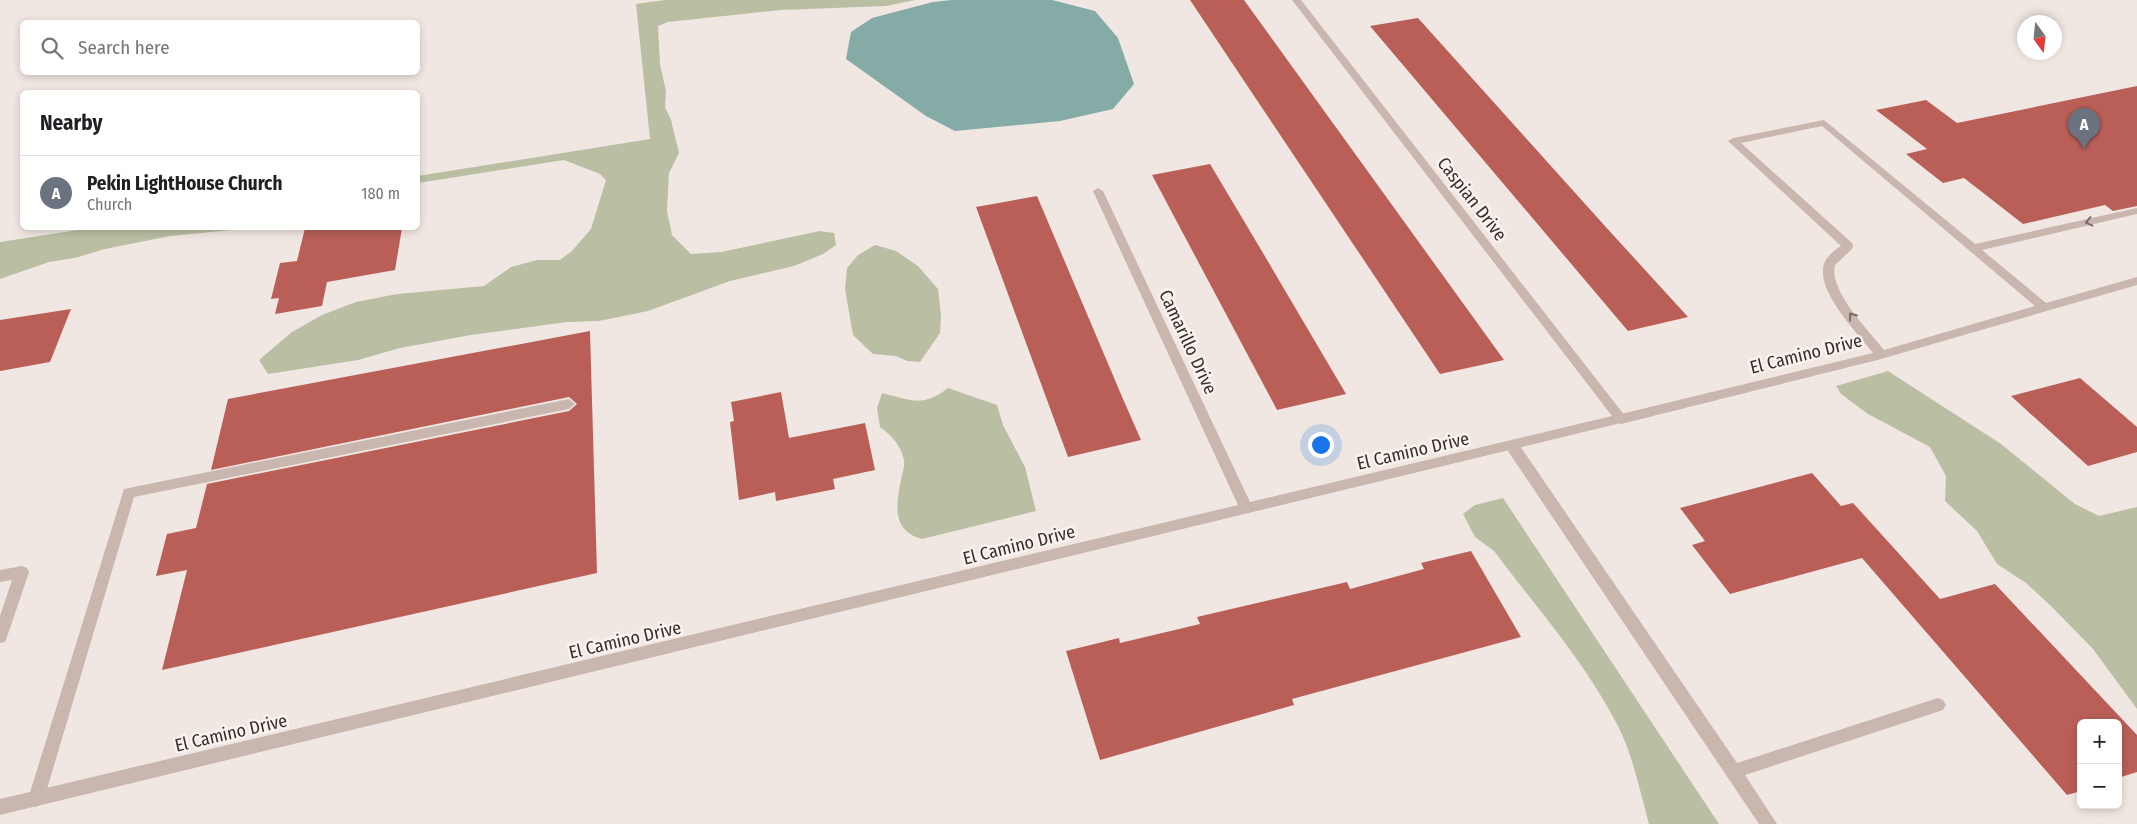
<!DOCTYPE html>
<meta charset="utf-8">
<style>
:root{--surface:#fff;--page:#f6f6f6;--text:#202124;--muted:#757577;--line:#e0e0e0;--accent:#111827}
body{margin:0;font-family:"Fira Sans Condensed",sans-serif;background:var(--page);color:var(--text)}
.controls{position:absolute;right:15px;bottom:15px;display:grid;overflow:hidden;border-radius:8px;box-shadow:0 2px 8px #0003}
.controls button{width:45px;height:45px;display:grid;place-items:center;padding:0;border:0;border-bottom:1px solid var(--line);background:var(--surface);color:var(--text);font:25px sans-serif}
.compass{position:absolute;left:2017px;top:15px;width:45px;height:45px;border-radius:50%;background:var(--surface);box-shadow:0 2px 8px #0003;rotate:165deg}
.you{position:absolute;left:1320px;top:444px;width:18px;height:18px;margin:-12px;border:4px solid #fff;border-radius:50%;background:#1a73e8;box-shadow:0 0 0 8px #1a73e833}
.badge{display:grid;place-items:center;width:32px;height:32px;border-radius:50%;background:var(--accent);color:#fff;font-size:16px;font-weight:700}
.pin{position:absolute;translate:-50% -41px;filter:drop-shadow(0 1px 2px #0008)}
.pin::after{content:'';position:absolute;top:26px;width:18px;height:15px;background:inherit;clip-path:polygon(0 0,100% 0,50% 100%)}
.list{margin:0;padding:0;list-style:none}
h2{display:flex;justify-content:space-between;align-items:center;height:65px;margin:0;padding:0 20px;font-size:21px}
h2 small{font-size:16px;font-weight:400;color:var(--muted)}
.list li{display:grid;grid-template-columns:32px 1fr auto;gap:15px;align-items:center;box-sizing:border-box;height:75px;padding:0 20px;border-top:1px solid var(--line)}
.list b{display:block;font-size:19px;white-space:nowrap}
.list p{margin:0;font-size:16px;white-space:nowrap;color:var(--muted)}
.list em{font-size:16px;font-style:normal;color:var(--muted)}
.icon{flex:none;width:28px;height:28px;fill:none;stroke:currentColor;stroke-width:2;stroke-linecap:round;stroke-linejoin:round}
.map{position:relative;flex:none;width:2137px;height:824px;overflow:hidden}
.search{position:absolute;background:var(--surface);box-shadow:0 2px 8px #0003;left:20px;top:20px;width:400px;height:55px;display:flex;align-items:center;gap:12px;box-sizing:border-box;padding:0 18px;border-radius:8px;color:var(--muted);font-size:19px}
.panel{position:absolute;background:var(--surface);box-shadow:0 2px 8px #0003;left:20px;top:90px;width:400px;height:140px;border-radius:8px}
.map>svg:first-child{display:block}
.green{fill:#babfa3}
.water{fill:#84aba6}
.building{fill:#b95f58}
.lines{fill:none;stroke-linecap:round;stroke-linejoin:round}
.service{fill:#c8b6af;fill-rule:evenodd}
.minor{fill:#c8b6af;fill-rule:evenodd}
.oneway{stroke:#796b67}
.labels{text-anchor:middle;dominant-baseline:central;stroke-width:5;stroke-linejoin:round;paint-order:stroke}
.street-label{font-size:18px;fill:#382e2c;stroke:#f9f2ee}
</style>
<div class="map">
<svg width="2137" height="824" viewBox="0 0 2137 824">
<rect width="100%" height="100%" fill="#f1e7e2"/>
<path class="green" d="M665 0H915L886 6 781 10 668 22 658 26 660 65 666 91 665 107 671 120 679 153 669 173 667 211 672 235 691 254 721 252 820 231 834 233 836 245 823 254 794 266 730 281 648 311 599 321 567 322 471 335 400 348 358 360 268 374 259 360 292 332 322 315 356 302 397 294 484 286 511 267 537 260H560L572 251 591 229 606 180 600 174 564 160 418 183V176L650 139 636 4Z
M91 228H252L170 236 105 249 75 258 49 262 0 279V242Z
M875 245 896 251 918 266 938 289 941 315 940 333 920 362 907 361 896 356 873 354 853 335 845 289 847 268 858 255Z
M1888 371 2001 444 2075 504 2099 516 2137 507V709L2093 649 2052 607 2026 583 1997 564 1977 531 1945 501 1946 476 1930 447 1868 414 1841 394 1836 386Z
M948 388 997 405 1003 425 1025 467 1036 511 922 539C889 530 897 501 902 475 903 471 905 464 904 460 901 445 891 435 880 427L877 408 882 393C911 400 922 408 948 388Z
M1503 498 1719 824H1649C1640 791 1633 756 1618 726 1585 662 1536 607 1494 551L1475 537 1463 514 1475 505Z"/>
<path class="water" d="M952 0H1052L1095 11 1118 38 1134 84 1113 109 1060 121 955 131 926 116 846 59 851 32 872 18 933 2Z"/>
<path class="building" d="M1190 0H1244L1504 360 1440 374Z
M1418 18 1604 225 1688 317 1628 331 1370 26Z
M2137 86V206L2113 211 2105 205 2023 224 1964 178 1943 183 1906 154 1927 149 1876 110 1926 100 1957 123Z
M1210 164 1260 248 1346 394 1277 410 1152 175Z
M1037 196 1123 399 1141 440 1068 457 976 207Z
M305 228H402L395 270 327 282 322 306 275 314 279 298 271 299 280 263 297 261Z
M71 309 50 362 0 371V320Z
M590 331 597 573 162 670 187 570 156 576 167 534 196 528 207 484 569 411 577 404 569 397 211 470 228 399Z
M2080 378 2137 427V452L2088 466 2011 396Z
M781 392 789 438 865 423 875 470 833 479 835 489 776 501 775 492 739 500 730 422 734 421 731 402Z
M1812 473 1841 506 1853 503 1940 599 1995 584 2137 735V772L2118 778V723H2081V791L2067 795 1862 558 1730 594 1692 545 1705 541 1680 508Z
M1471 551 1521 637 1292 699 1294 705 1100 760 1066 651 1119 638 1120 643 1200 624 1197 617 1347 582 1350 589 1424 569 1421 563Z"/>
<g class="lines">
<path class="service" d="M1824 120 1975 244 2137 208V214L1982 250 2046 303 2137 277V285L1881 359 1621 424 1617 422 1615 419 1617 416 1621 414 1873 353C1857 333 1821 296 1823 270 1823 259 1833 251 1841 246L1728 141 1733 138ZM1822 126 2035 306 1884 350C1869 331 1828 290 1835 265L1852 249 1853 246 1852 243 1741 143Z
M569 399 575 404 569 409 134 497 44 799 42 804 36 807 30 804 28 799 124 489Z
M1513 442 1518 443 1737 763 1938 698 1943 700 1946 705 1943 710 1745 775 1777 824H1759L1508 451 1507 447 1508 443Z
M22 566 27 568 29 572 7 637 5 642 0 643V616L12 580 0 582V570Z"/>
<path class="minor" d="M1292 0H1301L1625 416 1627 419 1625 422 0 815V799L1238 505 1093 191 1098 188 1103 191 1250 502 1612 416Z"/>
</g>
<defs><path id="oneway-chevron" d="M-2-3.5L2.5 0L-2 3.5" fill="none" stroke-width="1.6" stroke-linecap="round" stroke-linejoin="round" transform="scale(1.25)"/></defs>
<g class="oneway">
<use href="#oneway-chevron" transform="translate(2089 222) rotate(167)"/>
<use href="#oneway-chevron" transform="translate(1852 316) rotate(-126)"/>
</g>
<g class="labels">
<g class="street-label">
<text transform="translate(1472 199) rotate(52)">Caspian Drive</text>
<text transform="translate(1188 342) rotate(65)">Camarillo Drive</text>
<text transform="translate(1806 354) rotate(-14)">El Camino Drive</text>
<text transform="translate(1413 451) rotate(-13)">El Camino Drive</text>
<text transform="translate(1019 545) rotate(-14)">El Camino Drive</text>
<text transform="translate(625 640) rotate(-13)">El Camino Drive</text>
<text transform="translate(231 733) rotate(-13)">El Camino Drive</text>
</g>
</g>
</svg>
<div class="controls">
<button>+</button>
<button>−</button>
</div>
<svg class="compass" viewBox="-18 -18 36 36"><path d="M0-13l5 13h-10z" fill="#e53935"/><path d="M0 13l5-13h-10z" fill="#757577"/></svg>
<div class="you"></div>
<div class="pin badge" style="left:2084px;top:149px;background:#6b7280">A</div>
<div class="search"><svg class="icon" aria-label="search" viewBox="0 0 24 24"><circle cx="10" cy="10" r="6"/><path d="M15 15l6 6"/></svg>Search here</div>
<section class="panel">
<h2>Nearby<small></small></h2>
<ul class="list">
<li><span class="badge" style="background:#6b7280">A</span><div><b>Pekin LightHouse Church</b><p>Church</p></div><em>180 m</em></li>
</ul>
</section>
</div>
